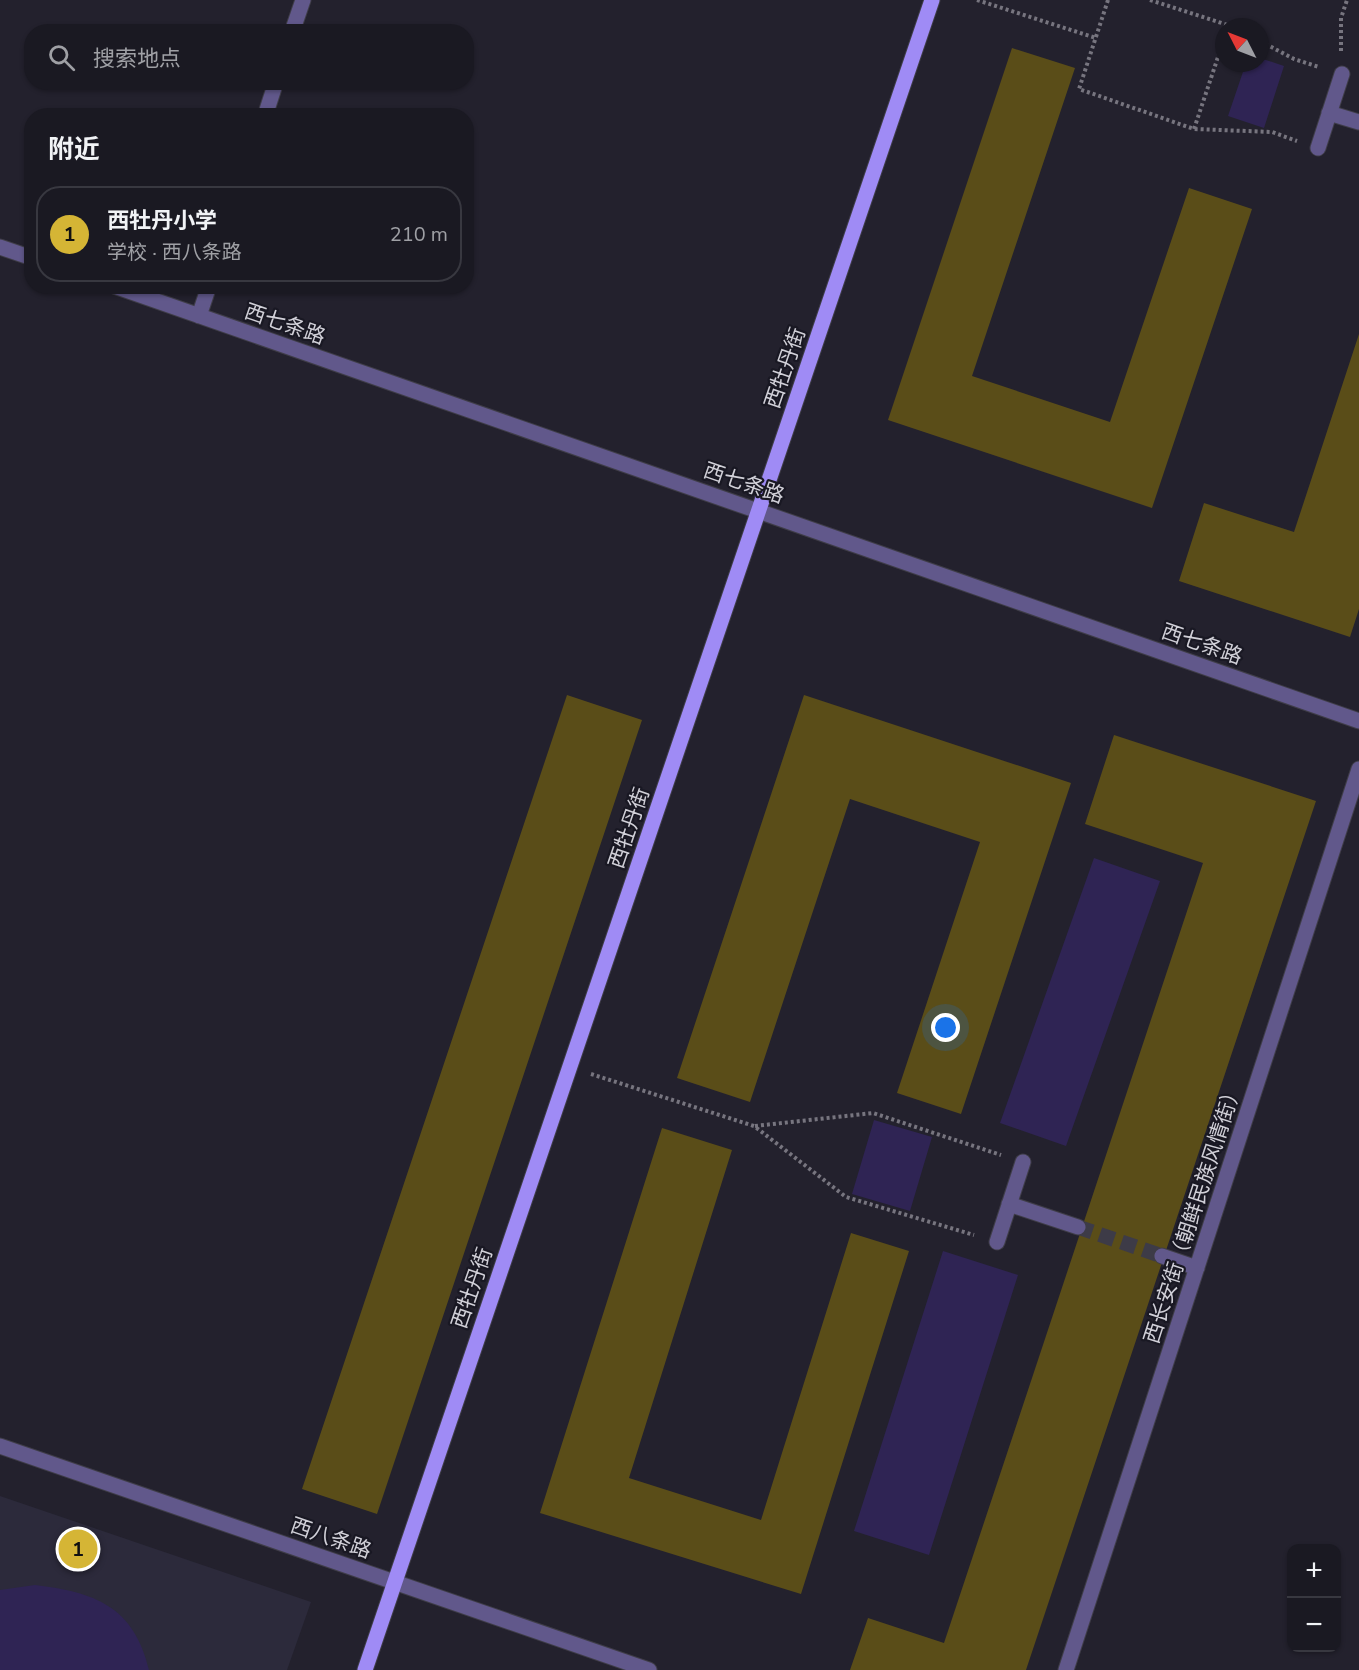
<!DOCTYPE html>
<html lang="zh">
<meta charset="utf-8">
<style>
:root{--surface:#1a1922;--page:#23222a;--text:#f1f3f6;--muted:#9fa0a5;--line:#383840;--accent:#d5b535}
body{margin:0;font-family:"Nunito Sans","Noto Sans SC",sans-serif;background:var(--page);color:var(--text)}
.controls{position:absolute;right:18px;bottom:18px;display:grid;overflow:hidden;border-radius:12px;box-shadow:0 2px 4px #0004}
.controls button{width:54px;height:54px;display:grid;place-items:center;padding:0;border:0;border-bottom:2px solid var(--line);background:var(--surface);color:var(--text);font:30px sans-serif}
.compass{position:absolute;left:1215px;top:18px;width:54px;height:54px;border-radius:50%;background:var(--surface);box-shadow:0 2px 4px #0004;rotate:312deg}
.you{position:absolute;left:946px;top:1028px;width:21px;height:21px;margin:-15px;border:4px solid #fff;border-radius:50%;background:#1a73e8;box-shadow:0 0 0 9px #1a73e833}
.badge{display:grid;place-items:center;width:39px;height:39px;border-radius:50%;background:var(--accent);color:#111;font-size:20px;font-weight:700}
.pin{position:absolute;translate:-50% -50%;border:3px solid #fff;box-shadow:0 2px 6px #0006}
.list{margin:0;padding:0;list-style:none}
h2{display:flex;justify-content:space-between;align-items:center;height:78px;margin:0;padding:0 24px;font-size:26px}
h2 small{font-size:20px;font-weight:400;color:var(--muted)}
.list li{display:grid;grid-template-columns:39px 1fr auto;gap:18px;align-items:center;box-sizing:border-box;height:96px;margin:0 12px 12px;padding:0 12px;border:2px solid var(--line);border-radius:24px}
.list b{display:block;font-size:22px;white-space:nowrap}
.list p{margin:0;font-size:20px;white-space:nowrap;color:var(--muted)}
.list em{font-size:20px;font-style:normal;color:var(--muted)}
.icon{flex:none;width:33px;height:33px;fill:none;stroke:currentColor;stroke-width:2;stroke-linecap:round;stroke-linejoin:round}
.map{position:relative;flex:none;width:1359px;height:1670px;overflow:hidden}
.search{position:absolute;background:var(--surface);box-shadow:0 2px 4px #0004;left:24px;top:24px;width:450px;height:66px;display:flex;align-items:center;gap:15px;box-sizing:border-box;padding:0 21px;border-radius:24px;color:var(--muted);font-size:22px}
.panel{position:absolute;background:var(--surface);box-shadow:0 2px 4px #0004;left:24px;top:108px;width:450px;height:186px;border-radius:24px}
.map>svg:first-child{display:block}
.built{fill:#2c2a3b}
.green{fill:#2f2454}
.building{fill:#5a4d18}
.lines{fill:none;stroke-linecap:round;stroke-linejoin:round}
.minor-tunnel{stroke:#3d3b47;stroke-width:15;stroke-dasharray:15 8;stroke-linecap:butt}
.minor-casing{stroke:#3f3d48;stroke-width:17}
.major-casing{stroke:#3f3d48;stroke-width:17}
.path{stroke:#77757f;stroke-width:4;stroke-dasharray:3 3;stroke-linecap:butt}
.minor{stroke:#61588b;stroke-width:15}
.major{stroke:#9f8bf5;stroke-width:15}
.labels{text-anchor:middle;dominant-baseline:central;stroke-width:4.5;stroke-linejoin:round;paint-order:stroke}
.street-label{font-size:21px;fill:#d1d0d8;stroke:#191823}
</style>
<div class="map">
<svg width="1359" height="1670" viewBox="0 0 1359 1670">
<rect width="100%" height="100%" fill="#23212d"/>
<path class="built" d="M0 1496 311 1602 287 1670H0Z"/>
<path class="green" d="M1260 58 1284 66 1264 128 1228 116 1246 63H1260Z
M1094 858 1160 881 1066 1146 1000 1123Z
M874 1120 932 1137 910 1211 852 1194Z
M943 1251 1018 1275 929 1555 854 1531Z
M35 1585C94 1592 134 1606 149 1670H0V1590Z"/>
<path class="building" d="M1012 48 1075 68 972 376 1110 422 1189 188 1252 209 1152 508 888 420Z
M1359 334V609L1350 637 1179 581 1204 503 1294 532Z
M567 695 642 720 377 1514 302 1489Z
M804 695 1071 783 961 1114 897 1093 980 842 850 799 750 1102 677 1078Z
M1114 735 1316 801 1026 1670H850L868 1618 944 1643 1203 863 1085 824Z
M662 1128 732 1150 629 1478 761 1520 851 1233 909 1251 801 1594 540 1513Z"/>
<g class="lines">
<path class="minor-tunnel" d="M1078 1227 1162 1256"/>
<defs>
<path id="minor" d="M292 32 303 0
M1329 113 1359 122
M265 116 276 82
M1318 148 1342 74
M0 247 32 258
M114 286 1359 721
M199 316 209 286
M1009 1204 1078 1227
M997 1242 1023 1162
M1162 1256 1197 1268
M0 1446 649 1670
M1066 1670 1359 769"/>
<path id="major" d="M365 1670 932 0"/>
</defs>
<use href="#minor" class="minor-casing"/>
<use href="#major" class="major-casing"/>
<path class="path" d="M977 0 1096 38
M1108 0 1079 89 1194 129 1272 132 1297 141
M1150 0 1234 27
M1260 41 1294 59 1319 67
M1341 51V18L1347 0
M1194 129 1224 39
M591 1074 754 1126 846 1197 974 1235
M755 1126 873 1113 1001 1155"/>
<use href="#minor" class="minor"/>
<use href="#major" class="major"/>
</g>
<g class="labels">
<g class="street-label">
<text transform="translate(285 324) rotate(19)">西七条路</text>
<text transform="translate(785 368) rotate(-71)">西牡丹街</text>
<text transform="translate(744 483) rotate(19)">西七条路</text>
<text transform="translate(1202 644) rotate(19)">西七条路</text>
<text transform="translate(629 828) rotate(-71)">西牡丹街</text>
<text transform="translate(1193 1213) rotate(-72)">西长安街（朝鲜民族风情街）</text>
<text transform="translate(472 1288) rotate(-71)">西牡丹街</text>
<text transform="translate(331 1538) rotate(19)">西八条路</text>
</g>
</g>
</svg>
<div class="controls">
<button>+</button>
<button>−</button>
</div>
<svg class="compass" viewBox="-18 -18 36 36"><path d="M0-13l5 13h-10z" fill="#e53935"/><path d="M0 13l5-13h-10z" fill="#9fa0a5"/></svg>
<div class="you"></div>
<div class="pin badge" style="left:78px;top:1549px">1</div>
<div class="search"><svg class="icon" aria-label="search" viewBox="0 0 24 24"><circle cx="10" cy="10" r="6"/><path d="M15 15l6 6"/></svg>搜索地点</div>
<section class="panel">
<h2>附近<small></small></h2>
<ul class="list">
<li><span class="badge">1</span><div><b>西牡丹小学</b><p>学校 · 西八条路</p></div><em>210 m</em></li>
</ul>
</section>
</div>
